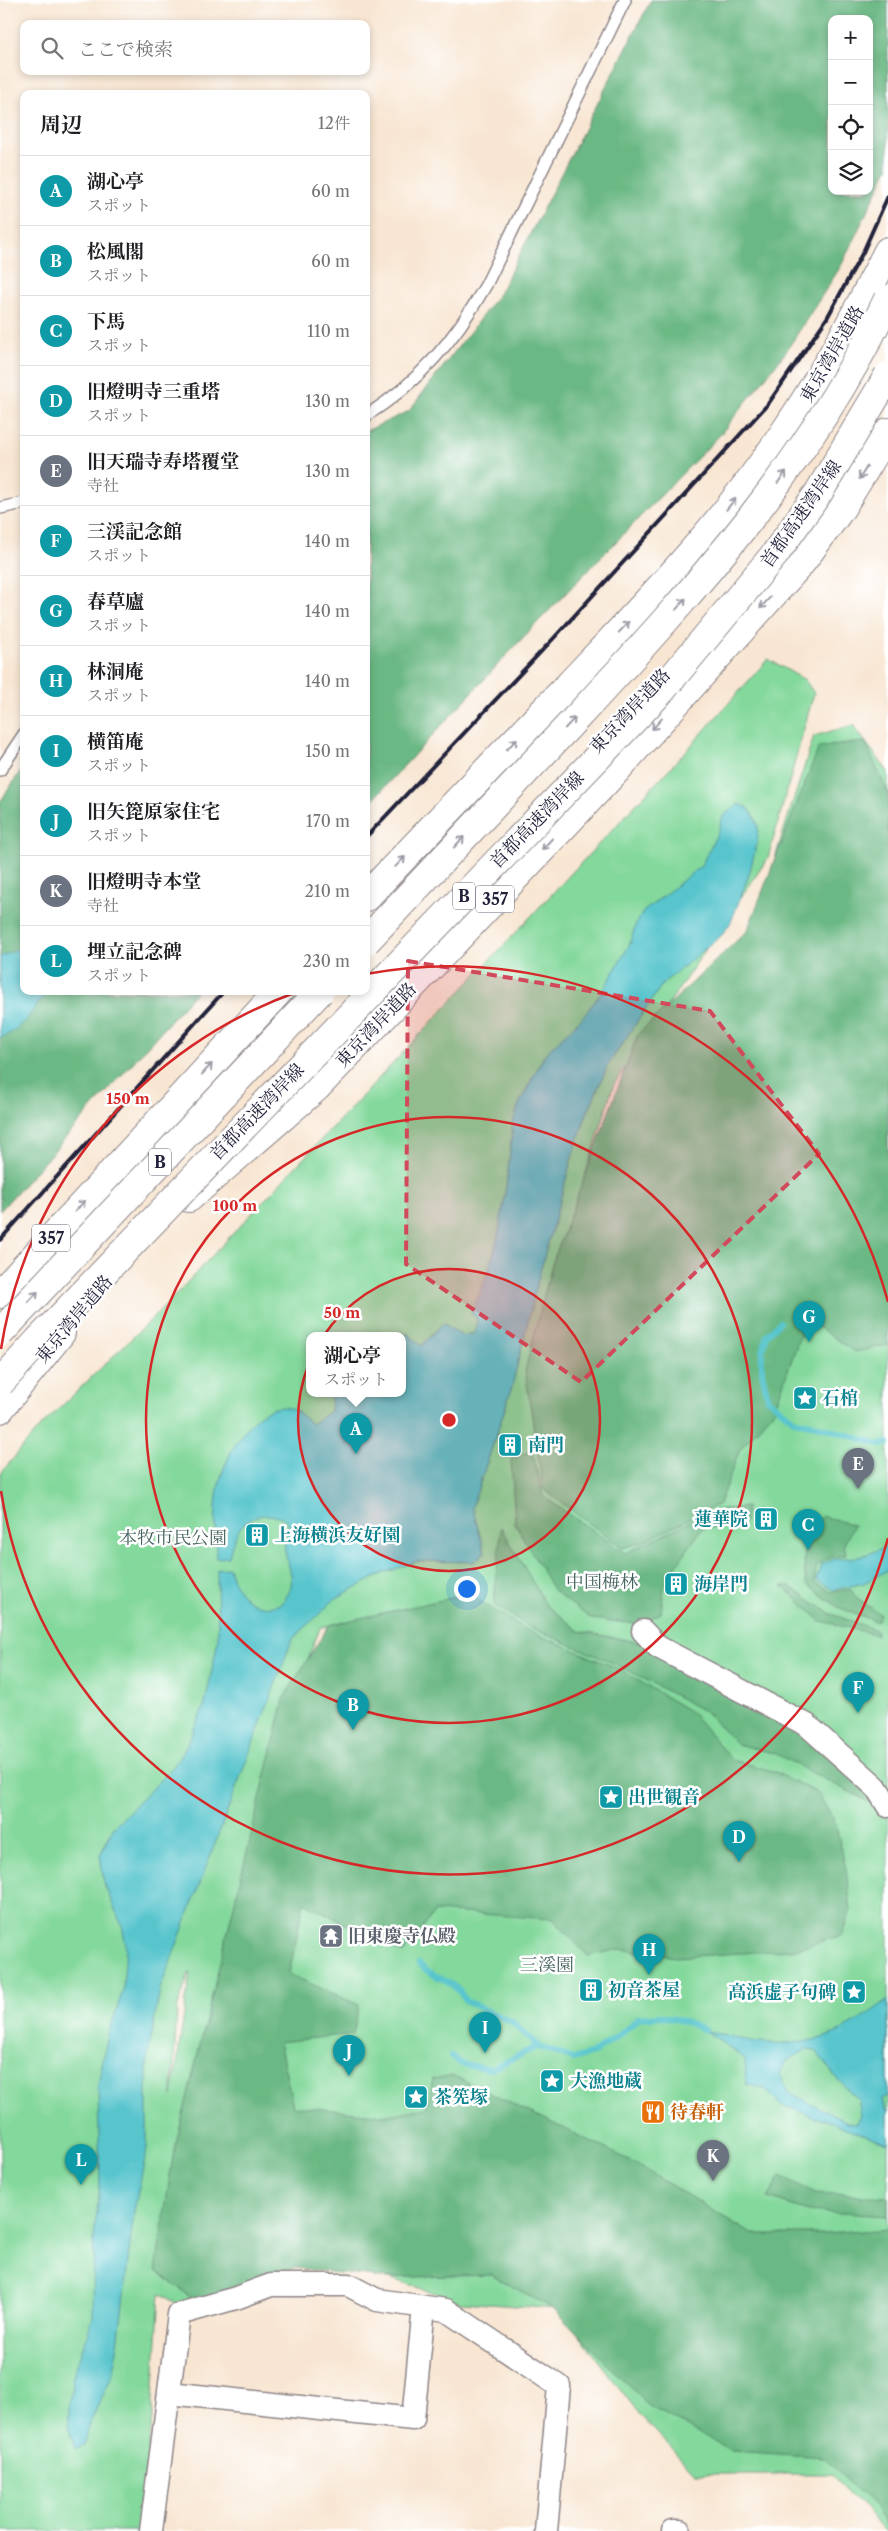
<!DOCTYPE html>
<html lang="ja">
<meta charset="utf-8">
<style>
:root{--surface:#fff;--page:#f2f2f2;--text:#202124;--muted:#757577;--line:#e0e0e0;--accent:#d93025}
body{margin:0;font-family:"Libre Caslon Text","Noto Serif JP",serif;background:var(--page);color:var(--text)}
.controls{position:absolute;right:15px;top:15px;display:grid;overflow:hidden;border-radius:10px;box-shadow:0 2px 8px #0003}
.controls button{width:45px;height:45px;display:grid;place-items:center;padding:0;border:0;border-bottom:1px solid var(--line);background:var(--surface);color:var(--text);font:25px sans-serif}
.you{position:absolute;left:466px;top:1588px;width:18px;height:18px;margin:-12px;border:4px solid #fff;border-radius:50%;background:#1a73e8;box-shadow:0 0 0 8px #1a73e833}
.badge{display:grid;place-items:center;width:32px;height:32px;border-radius:50%;background:var(--accent);color:#fff;font-size:16px;font-weight:700}
.pin{position:absolute;translate:-50% -41px;filter:drop-shadow(0 1px 2px #0008)}
.pin::after{content:'';position:absolute;top:26px;width:18px;height:15px;background:inherit;clip-path:polygon(0 0,100% 0,50% 100%)}
.popup{position:absolute;left:306px;top:1332px;width:100px;height:65px;box-sizing:border-box;display:grid;place-content:center;border-radius:10px;background:var(--surface);filter:drop-shadow(0 1px 4px #0005);font-size:16px;white-space:nowrap;color:var(--muted)}
.popup b{font-size:19px;color:var(--text)}
.popup::after{content:'';position:absolute;left:50%;top:100%;margin-left:-10px;border:10px solid transparent;border-top-color:var(--surface)}
.list{margin:0;padding:0;list-style:none}
h2{display:flex;justify-content:space-between;align-items:center;height:65px;margin:0;padding:0 20px;font-size:21px}
h2 small{font-size:16px;font-weight:400;color:var(--muted)}
.list li{display:grid;grid-template-columns:32px 1fr auto;gap:15px;align-items:center;box-sizing:border-box;height:70px;padding:0 20px;border-top:1px solid var(--line)}
.list b{display:block;font-size:19px;white-space:nowrap}
.list p{margin:0;font-size:16px;white-space:nowrap;color:var(--muted)}
.list em{font-size:16px;font-style:normal;color:var(--muted)}
.icon{flex:none;width:28px;height:28px;fill:none;stroke:currentColor;stroke-width:2;stroke-linecap:round;stroke-linejoin:round}
.map{position:relative;flex:none;width:888px;height:2531px;overflow:hidden}
.search{position:absolute;background:var(--surface);box-shadow:0 2px 8px #0003;left:20px;top:20px;width:350px;height:55px;display:flex;align-items:center;gap:12px;box-sizing:border-box;padding:0 18px;border-radius:10px;color:var(--muted);font-size:19px}
.panel{position:absolute;background:var(--surface);box-shadow:0 2px 8px #0003;left:20px;top:90px;width:350px;height:905px;border-radius:10px}
.map>svg:first-child{display:block}
.green{fill:#83d89b;stroke:#527d6b;fill-rule:evenodd}
.forest{fill:#6ab883;stroke:#466d5f;fill-rule:evenodd}
.water{fill:#58c5cd;stroke:#3d7484;fill-rule:evenodd}
.lines{fill:none;stroke-linecap:round;stroke-linejoin:round}
.stream{stroke:#58c5cd;stroke-width:6}
.service-casing{stroke:#8d8486;stroke-width:14}
.minor-casing{stroke:#8d8486;stroke-width:25}
.trunk-casing{stroke:#8d8486;stroke-width:30}
.service{stroke:#fff;stroke-width:11}
.minor{stroke:#fff;stroke-width:22}
.trunk{stroke:#fff;stroke-width:28}
.rail{stroke:#22223b;stroke-width:4}
.motorway-bridge-casing{stroke:#8d8486;stroke-width:30;stroke-linecap:butt}
.motorway-bridge{stroke:#fff;stroke-width:28}
.oneway{stroke:#9c9ca7}
.marked{fill:#d1495b;fill-opacity:0.2;stroke:#d1495b;stroke-width:4;stroke-dasharray:10 6;stroke-linejoin:round}
.ring{fill:none;stroke:#d62828;stroke-width:2.5}
.labels{text-anchor:middle;dominant-baseline:central;stroke-width:5;stroke-linejoin:round;paint-order:stroke}
.shield{fill:#fff;stroke:#646476;stroke-width:1}
.shield-label{font-size:16px;font-weight:bold;fill:#22223b}
.street-label{font-size:18px;fill:#22223b;stroke:#fff}
.culture-label{font-size:18px;font-weight:bold;fill:#0d838f;stroke:#fff;text-anchor:start}
.park-label{font-size:18px;fill:#44625d;stroke:#fff}
.worship-label{font-size:18px;font-weight:bold;fill:#5b616d;stroke:#fff;text-anchor:start}
.food-label{font-size:18px;font-weight:bold;fill:#c56008;stroke:#fff;text-anchor:start}
.centre{fill:#d62828;stroke:#fff;stroke-width:2.5}
.ring-label{font-size:15px;text-anchor:middle;font-weight:bold;fill:#d62828;stroke:#fff;stroke-width:5;stroke-linejoin:round;paint-order:stroke}
</style>
<div class="map">
<svg width="888" height="2531" viewBox="0 0 888 2531">
<rect width="100%" height="100%" fill="#fff"/>
<filter id="ink" filterUnits="userSpaceOnUse"><feTurbulence type="fractalNoise" baseFrequency=".02" numOctaves="2"/><feDisplacementMap in="SourceGraphic" scale="10" xChannelSelector="R" yChannelSelector="G"/><feConvolveMatrix kernelMatrix="1 2 1 2 8 2 1 2 1" color-interpolation-filters="sRGB"/></filter>
<filter id="wash" filterUnits="userSpaceOnUse"><feTurbulence type="fractalNoise" baseFrequency=".0096" numOctaves="4" result="noise"/><feDisplacementMap in="SourceGraphic" scale="20" xChannelSelector="R" yChannelSelector="G"/><feGaussianBlur stdDeviation="1.12" result="paint"/><feColorMatrix in="noise" values="0 0 0 0 0 0 0 0 0 0 0 0 0 0 0 0 0 1.4 0 .05"/><feComposite in="paint" operator="in"/></filter>
<g filter="url(#wash)">
<rect width="100%" height="100%" fill="#f8e6d2"/>
<path class="green" d="M768 659 805 680 814 693 768 858 614 1084 559 1259 748 942 814 736 853 725 888 772V2531H885L831 2474H696L640 2415 559 2309 461 2302 359 2268 298 2261 180 2306 160 2294 150 2445 139 2531H0V1474L39 1428 165 1306 687 750ZM310 1335H402V1393H310ZM344 1621 308 1659 320 1628ZM189 1973H190L172 2096 177 2010Z"/>
<path class="forest" d="M651 0H888V168L841 266 785 353 719 436 531 629 366 807V431L409 411 499 294ZM832 19H869V191H832Z
M865 742 888 793V1345L855 1352 806 1319 774 1410 740 1449 719 1504 645 1541 623 1548 543 1489 525 1371 552 1264 638 1034 747 931 819 747Z
M24 766V991H197L0 1211V802Z
M532 1450 543 1496 625 1553 715 1510 747 1507 745 1522 702 1529 665 1581 661 1613 638 1624 591 1619 554 1591 515 1524 511 1459Z
M822 1516 854 1525 844 1544 846 1555 832 1557 817 1565 814 1582 831 1592 850 1589 856 1597 880 1614 877 1622 838 1607 806 1584C802 1560 803 1533 822 1516Z
M501 1527 546 1605 579 1631 642 1643 803 1729 876 1802 867 1801 776 1754 737 1744 704 1711 618 1665 531 1628 494 1605Z
M782 1586H789L829 1613 876 1630 877 1635 821 1621Z
M469 1594 527 1630 619 1669 691 1712 732 1760 773 1771 818 1793 835 1822 846 1869 851 1910 842 1935 792 1950 676 1957 620 1949 588 1956 553 1919 435 1911 403 1954 304 1902 289 1974 359 2005 353 2034 279 2042 293 2106 387 2115 427 2108 433 2079 452 2075 629 2160 752 2234H825L888 2229V2528L877 2510 825 2457 731 2451 648 2405 554 2309 491 2275 382 2278 295 2268 195 2301 156 2270 173 2156 285 1696 329 1625Z
M781 2176 815 2193 888 2197V2216L808 2211 768 2198Z"/>
<path class="water" d="M739 804 748 808 754 816 758 826 757 843 749 875 731 922 722 935 663 983 608 1065 586 1116 573 1154 541 1268 510 1394 472 1507 485 1552 474 1562 418 1561 384 1573 336 1598 292 1640 160 1989 147 2061V2148L134 2211 118 2345 111 2378 91 2420 84 2445 75 2450 69 2429V2405L73 2376 93 2317 94 2236 100 2187 98 2085 107 2039 123 1990 126 1946 122 1926 104 1884 100 1855 113 1828 173 1767 186 1747 205 1704 218 1640 217 1569 229 1568C235 1593 253 1614 281 1604 308 1575 272 1557 290 1529L287 1520C281 1518 274 1515 268 1515 242 1514 234 1535 229 1557L216 1558C216 1535 214 1512 218 1489 223 1460 255 1393 294 1410 300 1413 306 1420 312 1424L330 1411 331 1398 334 1393H402V1344L407 1333 421 1346 443 1323 462 1336 475 1333 477 1320 471 1312C502 1254 506 1187 513 1123L519 1104 545 1054 582 1018 604 989 630 944 635 926 643 912 701 866 718 832 723 816Z
M24 946V991H46C35 1010 21 1030 0 1038V957Z
M888 1546V1570L864 1583 833 1590 816 1580 821 1565 834 1559 860 1557Z
M888 2000V2096L882 2099 886 2110H888V2143L781 2105 765 2089 746 2084 745 2059 705 2030C742 2042 786 2049 825 2037 848 2030 869 2013 888 2000ZM806 2050 816 2051 837 2079 858 2099 861 2115 857 2123 847 2122 789 2092 780 2074 787 2061Z"/>
<g class="lines">
<path class="stream" d="M780 1322 767 1335 762 1352V1372L768 1399 795 1421 812 1424 881 1445 888 1443
M419 1964C433 1979 457 1980 465 2001L512 2022 538 2046 573 2059 593 2053 622 2033 638 2018 660 2016 683 2021 705 2030
M451 2056 462 2064 491 2069 538 2046"/>
</g>
</g>
<g filter="url(#ink)">
<g class="lines">
<defs>
<path id="service" d="M366 416C420 381 454 341 486 285L625 0
M0 508 24 503
M0 770 24 734"/>
<path id="minor" d="M643 1631 658 1647 807 1725 876 1787 888 1806
M169 2393 413 2419 424 2307
M151 2531 179 2314 236 2298 271 2285H348L377 2300 446 2310 559 2386 546 2531
M673 2531H680"/>
<path id="trunk" d="M366 897C434 826 501 755 569 685 636 614 705 543 762 464 812 396 850 326 888 251
M189 1198 317 1087 613 774 801 563 840 510 888 432
M0 1294 279 991
M0 1409 61 1333"/>
</defs>
<use href="#service" class="service-casing"/>
<use href="#minor" class="minor-casing"/>
<use href="#trunk" class="trunk-casing"/>
<use href="#service" class="service"/>
<use href="#minor" class="minor"/>
<use href="#trunk" class="trunk"/>
<path class="rail" d="M366 837 553 639 768 404 827 318 863 252 888 196
M0 1240 224 991"/>
<defs>
<path id="motorway-bridge" d="M366 941C437 866 507 791 578 716 696 589 814 458 888 299
M0 1333 320 991
M0 1383 39 1340 662 690 775 554 819 492 888 376"/>
</defs>
<use href="#motorway-bridge" class="motorway-bridge-casing"/>
<use href="#motorway-bridge" class="motorway-bridge"/>
</g>
<defs><path id="oneway-shaft" d="M-6 0H5M1.5-3L5.5 0L1.5 3" fill="none" stroke-width="1.6" stroke-linecap="round" stroke-linejoin="round" transform="scale(1.25)"/></defs>
<g class="oneway">
<use href="#oneway-shaft" transform="translate(863 473) rotate(122)"/>
<use href="#oneway-shaft" transform="translate(782 477) rotate(-54)"/>
<use href="#oneway-shaft" transform="translate(731 504) rotate(-51)"/>
<use href="#oneway-shaft" transform="translate(765 603) rotate(132)"/>
<use href="#oneway-shaft" transform="translate(681 604) rotate(-49)"/>
<use href="#oneway-shaft" transform="translate(624 627) rotate(-47)"/>
<use href="#oneway-shaft" transform="translate(570 723) rotate(-47)"/>
<use href="#oneway-shaft" transform="translate(657 724) rotate(132)"/>
<use href="#oneway-shaft" transform="translate(512 744) rotate(-46)"/>
<use href="#oneway-shaft" transform="translate(459 842) rotate(-47)"/>
<use href="#oneway-shaft" transform="translate(547 844) rotate(133)"/>
<use href="#oneway-shaft" transform="translate(400 862) rotate(-46)"/>
<use href="#oneway-shaft" transform="translate(207 1069) rotate(-47)"/>
<use href="#oneway-shaft" transform="translate(80 1206) rotate(-47)"/>
<use href="#oneway-shaft" transform="translate(33 1297) rotate(-47)"/>
</g>
</g>
<path class="marked" d="M408 961 710 1011 819 1154 581 1382 406 1264Z"/>
<circle cx="449" cy="1420" r="151" fill="#d62828" fill-opacity=".12"/>
<g class="ring">
<circle cx="449" cy="1420" r="151"/>
<circle cx="449" cy="1420" r="303"/>
<path d="M888 1538A454 454 0 0 1 1 1491M1 1349A454 454 0 0 1 297 992M366 974A454 454 0 0 1 888 1302"/>
</g>
<defs>
<symbol id="sight-square" viewBox="-11 -11 22 22"><rect x="-9" y="-9" width="18" height="18" rx="4" fill="#0f9aa8" stroke="#fff"/><path d="M0-6L1.8-2.2L6-1.7L2.9 1.2L3.7 5.4L0 3.3L-3.7 5.4L-2.9 1.2L-6-1.7L-1.8-2.2Z" fill="#fff"/></symbol>
<symbol id="building-square" viewBox="-11 -11 22 22"><rect x="-9" y="-9" width="18" height="18" rx="4" fill="#0f9aa8" stroke="#fff"/><path d="M-4-6H4V6H1V3H-1V6H-4ZM-2.5-4.3h1.7v1.8h-1.7ZM.8-4.3h1.7v1.8H.8ZM-2.5-1h1.7V.8h-1.7ZM.8-1h1.7V.8H.8Z" fill="#fff"/></symbol>
<symbol id="temple-square" viewBox="-11 -11 22 22"><rect x="-9" y="-9" width="18" height="18" rx="4" fill="#6b7280" stroke="#fff"/><path d="M0-6L5-2H3V0L6.5 2.5H4V6H1.5V3h-3V6H-4V2.5H-6.5L-3 0V-2H-5Z" fill="#fff"/></symbol>
<symbol id="restaurant-square" viewBox="-11 -11 22 22"><rect x="-9" y="-9" width="18" height="18" rx="4" fill="#e8710a" stroke="#fff"/><path d="M-5-6h1v4h1v-4h1v4h1v-4h1v5L-1.5 .5V6h-2V.5L-5-1ZM5-6V6H3V1.5H1.5Q1.5-4 5-6Z" fill="#fff"/></symbol>
</defs>
<g fill-rule="evenodd">
<use href="#sight-square" x="791" y="1384" width="28" height="28"/>
<use href="#building-square" x="496" y="1431" width="28" height="28"/>
<use href="#building-square" x="752" y="1505" width="28" height="28"/>
<use href="#building-square" x="243" y="1521" width="28" height="28"/>
<use href="#building-square" x="662" y="1570" width="28" height="28"/>
<use href="#sight-square" x="597" y="1783" width="28" height="28"/>
<use href="#temple-square" x="317" y="1922" width="28" height="28"/>
<use href="#building-square" x="577" y="1976" width="28" height="28"/>
<use href="#sight-square" x="840" y="1978" width="28" height="28"/>
<use href="#sight-square" x="538" y="2067" width="28" height="28"/>
<use href="#sight-square" x="402" y="2083" width="28" height="28"/>
<use href="#restaurant-square" x="639" y="2098" width="28" height="28"/>
</g>
<g class="labels">
<g class="shield">
<rect x="453" y="882.5" width="22" height="27" rx="4"/>
<rect x="476" y="885.5" width="38" height="27" rx="4"/>
<rect x="149" y="1148.5" width="22" height="27" rx="4"/>
<rect x="32" y="1224.5" width="38" height="27" rx="4"/>
</g>
<g class="shield-label">
<text x="464" y="896">B</text>
<text x="495" y="899">357</text>
<text x="160" y="1162">B</text>
<text x="51" y="1238">357</text>
</g>
<g class="street-label">
<text transform="translate(832 354) rotate(-60)">東京湾岸道路</text>
<text transform="translate(801 514) rotate(-55)">首都高速湾岸線</text>
<text transform="translate(630 711) rotate(-47)">東京湾岸道路</text>
<text transform="translate(537 820) rotate(-46)">首都高速湾岸線</text>
<text transform="translate(376 1025) rotate(-47)">東京湾岸道路</text>
<text transform="translate(257 1112) rotate(-46)">首都高速湾岸線</text>
<text transform="translate(74 1319) rotate(-50)">東京湾岸道路</text>
</g>
<g class="culture-label">
<text x="822" y="1398">石棺</text>
<text x="528" y="1445">南門</text>
<text x="748" y="1519" text-anchor="end">蓮華院</text>
<text x="274" y="1535">上海横浜友好園</text>
<text x="694" y="1584">海岸門</text>
<text x="628" y="1797">出世観音</text>
<text x="608" y="1990">初音茶屋</text>
<text x="836" y="1992" text-anchor="end">高浜虚子句碑</text>
<text x="570" y="2081">大漁地蔵</text>
<text x="434" y="2097">茶筅塚</text>
</g>
<g class="park-label">
<text x="173" y="1538">本牧市民公園</text>
<text x="602" y="1582">中国梅林</text>
<text x="547" y="1965">三溪園</text>
</g>
<g class="worship-label">
<text x="348" y="1936">旧東慶寺仏殿</text>
</g>
<g class="food-label">
<text x="670" y="2112">待春軒</text>
</g>
</g>
<circle cx="449" cy="1420" r="8" class="centre"/>
<g class="ring-label">
<text x="128" y="1104">150 m</text>
<text x="235" y="1211">100 m</text>
<text x="342" y="1318">50 m</text>
</g>
</svg>
<div class="controls">
<button>+</button>
<button>−</button>
<button><svg class="icon" aria-label="locate" viewBox="0 0 24 24"><circle cx="12" cy="12" r="6"/><path d="M12 2v4M12 18v4M2 12h4M18 12h4"/></svg></button>
<button><svg class="icon" aria-label="layers" viewBox="0 0 24 24"><path d="M12 4l9 5-9 5-9-5zM3 14l9 5 9-5"/></svg></button>
</div>
<div class="you"></div>
<div class="pin badge" style="left:356px;top:1454px;background:#0f9aa8">A</div>
<div class="popup"><b>湖心亭</b>スポット</div>
<div class="pin badge" style="left:353px;top:1730px;background:#0f9aa8">B</div>
<div class="pin badge" style="left:808px;top:1550px;background:#0f9aa8">C</div>
<div class="pin badge" style="left:739px;top:1862px;background:#0f9aa8">D</div>
<div class="pin badge" style="left:858px;top:1489px;background:#6b7280">E</div>
<div class="pin badge" style="left:858px;top:1713px;background:#0f9aa8">F</div>
<div class="pin badge" style="left:809px;top:1342px;background:#0f9aa8">G</div>
<div class="pin badge" style="left:649px;top:1975px;background:#0f9aa8">H</div>
<div class="pin badge" style="left:485px;top:2053px;background:#0f9aa8">I</div>
<div class="pin badge" style="left:349px;top:2076px;background:#0f9aa8">J</div>
<div class="pin badge" style="left:713px;top:2181px;background:#6b7280">K</div>
<div class="pin badge" style="left:81px;top:2185px;background:#0f9aa8">L</div>
<div class="search"><svg class="icon" aria-label="search" viewBox="0 0 24 24"><circle cx="10" cy="10" r="6"/><path d="M15 15l6 6"/></svg>ここで検索</div>
<section class="panel">
<h2>周辺<small>12件</small></h2>
<ul class="list">
<li><span class="badge" style="background:#0f9aa8">A</span><div><b>湖心亭</b><p>スポット</p></div><em>60 m</em></li>
<li><span class="badge" style="background:#0f9aa8">B</span><div><b>松風閣</b><p>スポット</p></div><em>60 m</em></li>
<li><span class="badge" style="background:#0f9aa8">C</span><div><b>下馬</b><p>スポット</p></div><em>110 m</em></li>
<li><span class="badge" style="background:#0f9aa8">D</span><div><b>旧燈明寺三重塔</b><p>スポット</p></div><em>130 m</em></li>
<li><span class="badge" style="background:#6b7280">E</span><div><b>旧天瑞寺寿塔覆堂</b><p>寺社</p></div><em>130 m</em></li>
<li><span class="badge" style="background:#0f9aa8">F</span><div><b>三渓記念館</b><p>スポット</p></div><em>140 m</em></li>
<li><span class="badge" style="background:#0f9aa8">G</span><div><b>春草廬</b><p>スポット</p></div><em>140 m</em></li>
<li><span class="badge" style="background:#0f9aa8">H</span><div><b>林洞庵</b><p>スポット</p></div><em>140 m</em></li>
<li><span class="badge" style="background:#0f9aa8">I</span><div><b>横笛庵</b><p>スポット</p></div><em>150 m</em></li>
<li><span class="badge" style="background:#0f9aa8">J</span><div><b>旧矢箆原家住宅</b><p>スポット</p></div><em>170 m</em></li>
<li><span class="badge" style="background:#6b7280">K</span><div><b>旧燈明寺本堂</b><p>寺社</p></div><em>210 m</em></li>
<li><span class="badge" style="background:#0f9aa8">L</span><div><b>埋立記念碑</b><p>スポット</p></div><em>230 m</em></li>
</ul>
</section>
</div>
